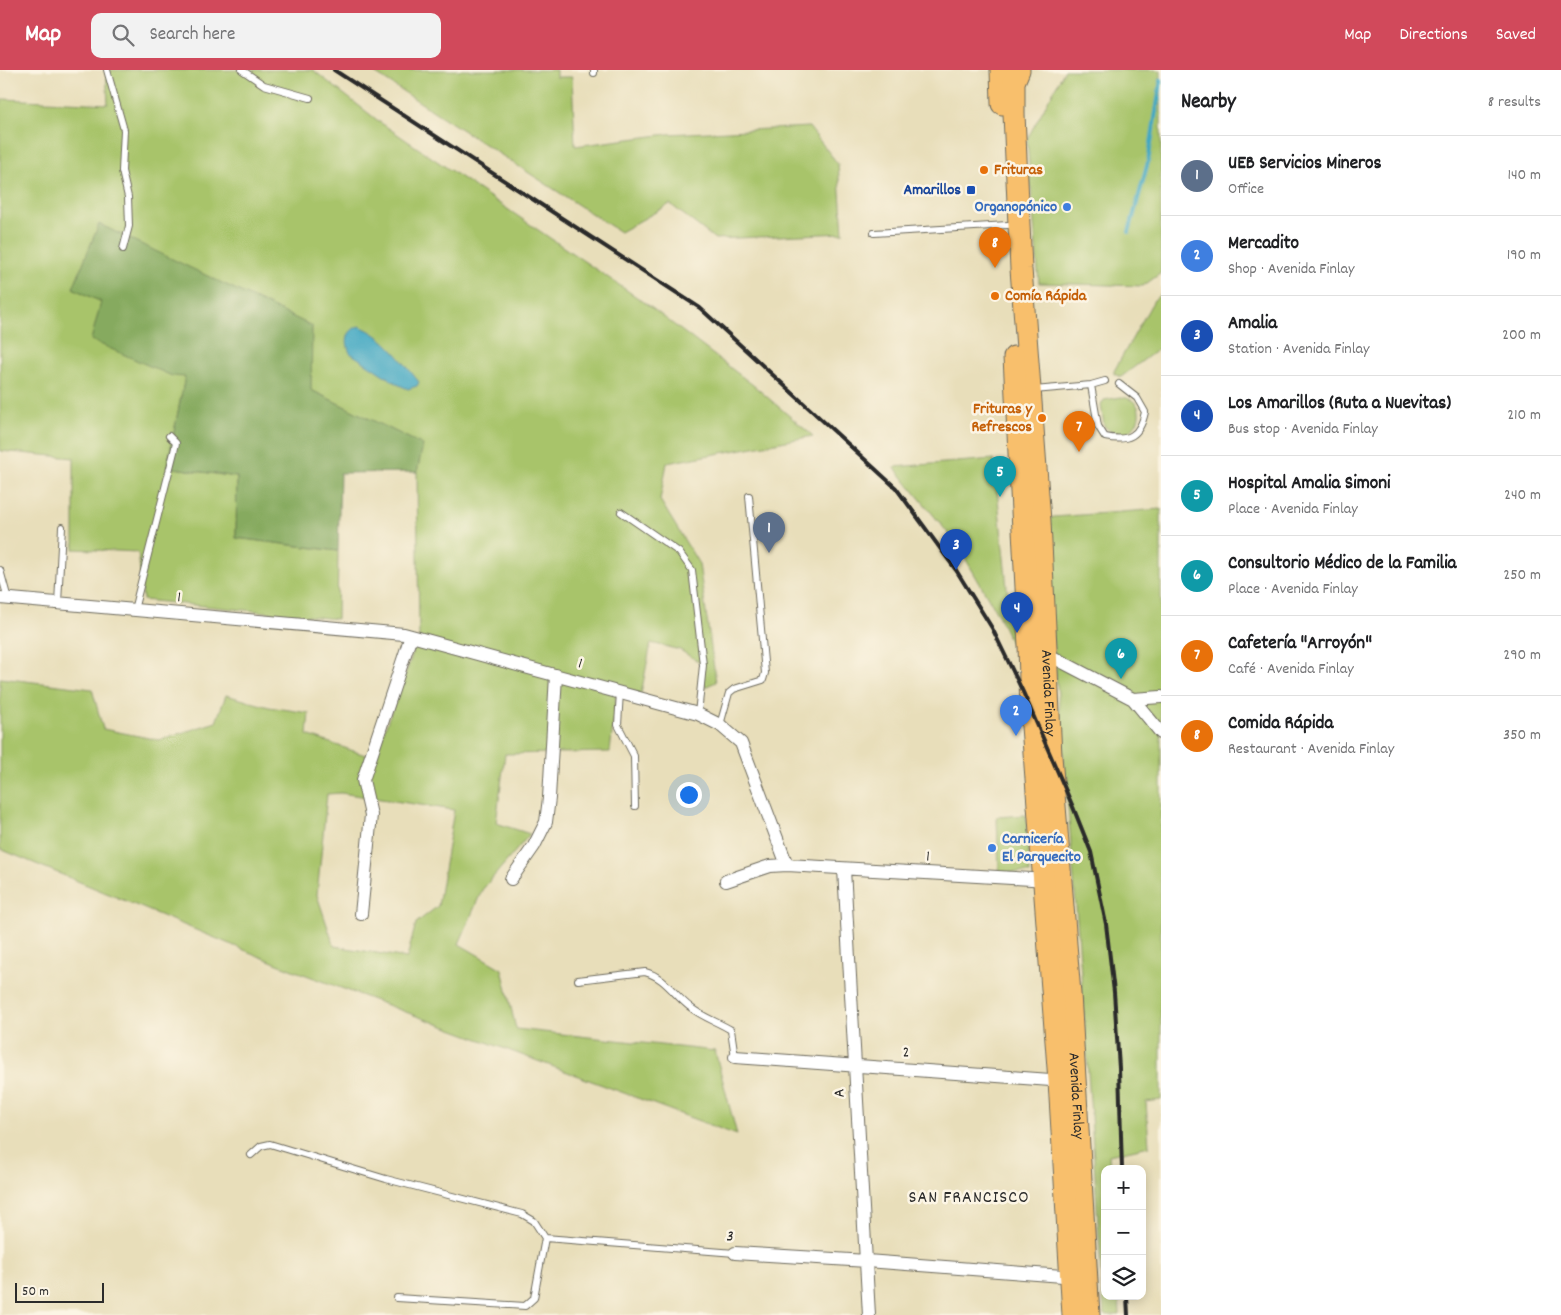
<!DOCTYPE html>
<meta charset="utf-8">
<style>
:root{--surface:#fff;--page:#f2f2f2;--text:#202124;--muted:#757577;--line:#e0e0e0;--accent:#d1495b}
body{margin:0;font-family:Dekko,sans-serif;background:var(--page);color:var(--text)}
.controls{position:absolute;right:15px;bottom:15px;display:grid;overflow:hidden;border-radius:10px;box-shadow:0 2px 12px #0003}
.controls button{width:45px;height:45px;display:grid;place-items:center;padding:0;border:0;border-bottom:1px solid var(--line);background:var(--surface);color:var(--text);font:25px sans-serif}
.scale{position:absolute;left:15px;bottom:12px;width:89px;box-sizing:border-box;padding-left:5px;border:2px solid #2b2b2b;border-top:0;font-size:14px;line-height:18px;white-space:nowrap;color:#2b2b2b;-webkit-text-stroke:4px #fcf5e5;paint-order:stroke}
.you{position:absolute;left:688px;top:724px;width:18px;height:18px;margin:-12px;border:4px solid #fff;border-radius:50%;background:#1a73e8;box-shadow:0 0 0 8px #1a73e833}
.badge{display:grid;place-items:center;width:32px;height:32px;border-radius:50%;background:var(--accent);color:#fff;font-size:16px;font-weight:700}
.pin{position:absolute;translate:-50% -41px;filter:drop-shadow(0 1px 2px #0008)}
.pin::after{content:'';position:absolute;top:26px;width:18px;height:15px;background:inherit;clip-path:polygon(0 0,100% 0,50% 100%)}
.list{margin:0;padding:0;list-style:none}
h2{display:flex;justify-content:space-between;align-items:center;height:65px;margin:0;padding:0 20px;font-size:21px}
h2 small{font-size:16px;font-weight:400;color:var(--muted)}
.list li{display:grid;grid-template-columns:32px 1fr auto;gap:15px;align-items:center;box-sizing:border-box;height:80px;padding:0 20px;border-top:1px solid var(--line)}
.list b{display:block;font-size:19px;white-space:nowrap}
.list p{margin:0;font-size:16px;white-space:nowrap;color:var(--muted)}
.list em{font-size:16px;font-style:normal;color:var(--muted)}
.icon{flex:none;width:28px;height:28px;fill:none;stroke:currentColor;stroke-width:2;stroke-linecap:round;stroke-linejoin:round}
.map{position:relative;flex:none;width:1161px;height:1245px;overflow:hidden}
header{display:flex;align-items:center;gap:30px;box-sizing:border-box;height:70px;padding:0 25px;background:var(--accent);color:#fff}
header strong{font-size:24px}
nav{display:flex;gap:28px;margin-inline-start:auto;font-size:18px}
.search{width:350px;height:45px;background:var(--page);display:flex;align-items:center;gap:12px;box-sizing:border-box;padding:0 18px;border-radius:10px;color:var(--muted);font-size:19px}
main{display:flex}
aside{flex:1;background:var(--surface)}
.map>svg:first-child{display:block}
.green{fill:#a8c46b;stroke:#6a784b;fill-rule:evenodd}
.forest{fill:#86aa5f;stroke:#586a45}
.water{fill:#43a8c3;stroke:#376a77}
.lines{fill:none;stroke-linecap:round;stroke-linejoin:round}
.stream{stroke:#43a8c3;stroke-width:4}
.service-casing{stroke:#6d6a5d;stroke-width:8}
.minor-casing{stroke:#6d6a5d;stroke-width:14}
.trunk-casing{stroke:#6d6a5d;stroke-width:23}
.service{stroke:#fff;stroke-width:6}
.minor{stroke:#fff;stroke-width:12}
.trunk{stroke:#f8bf6c;stroke-width:21}
.rail{stroke:#2b2b2b;stroke-width:4}
.food-dot{fill:#e8710a;stroke:#fcf5e5;stroke-width:2}
.transit-dot{fill:#1a4fb4;stroke:#fcf5e5;stroke-width:2}
.shop-dot{fill:#3f7fe0;stroke:#fcf5e5;stroke-width:2}
.labels{text-anchor:middle;dominant-baseline:central;stroke-width:5;stroke-linejoin:round;paint-order:stroke}
.food-label{font-size:16px;font-weight:bold;fill:#c56008;stroke:#fcf5e5;text-anchor:start}
.transit-label{font-size:16px;font-weight:bold;fill:#164399;stroke:#fcf5e5;text-anchor:end}
.shop-label{font-size:16px;font-weight:bold;fill:#366cbe;stroke:#fcf5e5;text-anchor:end}
.street-label{font-size:16px;fill:#2b2b2b;stroke:#fcf5e5}
.neighbourhood-label{font-size:18px;letter-spacing:1px;fill:#2b2b2b;stroke:#fcf5e5}
</style>
<header>
<strong>Map</strong>
<div class="search"><svg class="icon" aria-label="search" viewBox="0 0 24 24"><circle cx="10" cy="10" r="6"/><path d="M15 15l6 6"/></svg>Search here</div>
<nav><a>Map</a><a>Directions</a><a>Saved</a></nav>
</header>
<main>
<div class="map">
<svg width="1161" height="1245" viewBox="0 0 1161 1245">
<rect width="100%" height="100%" fill="#fcf5e5"/>
<filter id="ink" filterUnits="userSpaceOnUse"><feTurbulence type="fractalNoise" baseFrequency=".02" numOctaves="2"/><feDisplacementMap in="SourceGraphic" scale="10" xChannelSelector="R" yChannelSelector="G"/><feConvolveMatrix kernelMatrix="1 2 1 2 8 2 1 2 1" color-interpolation-filters="sRGB"/></filter>
<filter id="wash" filterUnits="userSpaceOnUse"><feTurbulence type="fractalNoise" baseFrequency=".0096" numOctaves="4" result="noise"/><feDisplacementMap in="SourceGraphic" scale="20" xChannelSelector="R" yChannelSelector="G"/><feGaussianBlur stdDeviation="1.12" result="paint"/><feColorMatrix in="noise" values="0 0 0 0 0 0 0 0 0 0 0 0 0 0 0 0 0 1.4 0 .05"/><feComposite in="paint" operator="in"/></filter>
<g filter="url(#wash)">
<rect width="100%" height="100%" fill="#e8deba"/>
<path class="green" d="M106 0H313L381 53 644 232 753 315 813 366 667 393 660 430 699 494 716 612 705 617 699 592 680 580 651 573 641 624 617 617 610 682 505 684 496 753 530 764 482 820 459 874 502 899 516 959 715 981 737 1065 290 899 0 779V608L92 619 103 659 159 670 216 652 226 625 269 637 309 643 307 665 374 688 419 567 417 402 422 375 311 320 73 218 102 232 185 307 167 397 237 407 236 468 338 481 337 549 143 530 138 482 74 479V388L0 381V37L3 29 108 34ZM341 723 454 740 438 836 416 853 407 888 334 876 317 825 327 724Z
M370 0H556V7H572L575 76 668 64 809 57 838 94 843 163 715 169 670 134 620 162Z
M1065 0H1161V203L1143 216 1039 213 1027 69Z
M1161 224V277L1121 307 1114 304V301L1154 230Z
M1121 327C1157 330 1133 382 1104 356L1101 335 1104 330Z
M994 389 1013 577 997 543 957 474 894 397Z
M1161 439V1030L1146 1032 1149 1076 1109 1085 1110 1099H1105V1226H1119L1120 1245H1104C1087 980 1070 715 1040 451L1054 447Z
M1026 745 1030 803 999 802 997 747Z"/>
<path class="forest" d="M99 154 312 256 311 320 423 375 417 402 340 403 338 481 236 468 237 407 167 397 185 307 172 306 91 270 101 232 73 218Z"/>
<path class="water" d="M359 256C386 266 402 291 419 312L417 316 408 319 399 315 350 283C345 271 346 261 359 256Z"/>
<g class="lines">
<path class="stream" d="M1129 162 1148 92 1161 10"/>
</g>
</g>
<g filter="url(#ink)">
<g class="lines">
<defs>
<path id="service" d="M107 0 124 60 122 101 128 127 129 156 123 179
M242 0 264 15 310 28
M594 0V3
M874 163 1008 155
M1091 315 1098 356 1105 367C1129 372 1140 366 1145 342L1137 328 1119 314
M1034 320 1091 315 1105 311
M621 442 679 482 692 500 703 595 698 644
M0 500 8 529
M58 533 62 457
M134 540 174 382 176 373 169 366
M620 622 618 655 634 686 635 736
M720 655 729 623 734 619 763 610 765 603 749 426
M578 910 645 902C665 907 674 925 690 937 702 947 718 952 731 960L735 987
M251 1085 261 1076 270 1074 386 1109 522 1144 534 1151 545 1168 735 1183
M397 1228 525 1236 534 1228 545 1168"/>
<path id="minor" d="M0 528 404 564 698 644 720 655 741 673 787 795
M1043 582 1133 629 1161 627
M1133 629 1161 663
M844 799 869 1245
M511 809 534 776 546 752 549 728 556 605
M726 811 770 796 787 795 1048 810
M361 844 371 745 363 710 411 566
M735 987 1064 1011
M735 1183 867 1191 1076 1207"/>
<g id="trunk">
<path d="M1001 0 1002 34"/>
<path id="s1" d="M1019 0 1014 12V44L1021 199 1040 451 1051 686 1070 924 1089 1245"/>
<path d="M1014 287 1029 575 1031 643 1059 1011 1073 1245"/>
</g>
</defs>
<use href="#service" class="service-casing"/>
<use href="#minor" class="minor-casing"/>
<use href="#trunk" class="trunk-casing"/>
<use href="#service" class="service"/>
<use href="#minor" class="minor"/>
<use href="#trunk" class="trunk"/>
<path class="rail" d="M334 0 700 238 896 418 956 500 992 558 1023 622 1073 737 1091 782 1106 854 1114 922 1119 998 1122 1099
M1127 1226 1128 1245"/>
</g>
</g>
<g class="food-dot">
<circle cx="984" cy="100" r="5"/>
<circle cx="995" cy="226" r="5"/>
<circle cx="1042" cy="348" r="5"/>
</g>
<rect class="transit-dot" x="966" y="115" width="10" height="10" rx="2.5"/>
<g class="shop-dot">
<circle cx="1067" cy="137" r="5"/>
<circle cx="992" cy="778" r="5"/>
</g>
<g class="labels">
<g class="food-label">
<text x="994" y="100">Frituras</text>
<text x="1005" y="226">Comía Rápida</text>
<text x="1032" y="339" text-anchor="end">Frituras y<tspan x="1032" dy="18">Refrescos</tspan></text>
</g>
<g class="transit-label">
<text x="961" y="120">Amarillos</text>
</g>
<g class="shop-label">
<text x="1057" y="137">Organopónico</text>
<text x="1002" y="769" text-anchor="start">Carnicería<tspan x="1002" dy="18">El Parquecito</tspan></text>
</g>
<g class="street-label">
<text transform="translate(179 528) rotate(5)">1</text>
<text transform="translate(580 594) rotate(15)">1</text>
<text stroke="none"><textPath href="#s1" startOffset="625">Avenida Finlay</textPath></text>
<text transform="translate(928 787) rotate(3)">1</text>
<text transform="translate(906 983) rotate(4)">2</text>
<text transform="translate(840 1023) rotate(-93)">A</text>
<text stroke="none"><textPath href="#s1" startOffset="1029">Avenida Finlay</textPath></text>
<text transform="translate(730 1167) rotate(4)">3</text>
</g>
<g class="neighbourhood-label">
<text x="969" y="1128">SAN FRANCISCO</text>
</g>
</g>
</svg>
<div class="controls">
<button>+</button>
<button>−</button>
<button><svg class="icon" aria-label="layers" viewBox="0 0 24 24"><path d="M12 4l9 5-9 5-9-5zM3 14l9 5 9-5"/></svg></button>
</div>
<div class="scale">50 m</div>
<div class="you"></div>
<div class="pin badge" style="left:769px;top:483px;background:#5c6f8a">1</div>
<div class="pin badge" style="left:1016px;top:666px;background:#3f7fe0">2</div>
<div class="pin badge" style="left:956px;top:500px;background:#1a4fb4">3</div>
<div class="pin badge" style="left:1017px;top:563px;background:#1a4fb4">4</div>
<div class="pin badge" style="left:1000px;top:427px;background:#0f9aa8">5</div>
<div class="pin badge" style="left:1121px;top:609px;background:#0f9aa8">6</div>
<div class="pin badge" style="left:1079px;top:382px;background:#e8710a">7</div>
<div class="pin badge" style="left:995px;top:198px;background:#e8710a">8</div>
</div>
<aside>
<h2>Nearby<small>8 results</small></h2>
<ul class="list">
<li><span class="badge" style="background:#5c6f8a">1</span><div><b>UEB Servicios Mineros</b><p>Office</p></div><em>140 m</em></li>
<li><span class="badge" style="background:#3f7fe0">2</span><div><b>Mercadito</b><p>Shop · Avenida Finlay</p></div><em>190 m</em></li>
<li><span class="badge" style="background:#1a4fb4">3</span><div><b>Amalia</b><p>Station · Avenida Finlay</p></div><em>200 m</em></li>
<li><span class="badge" style="background:#1a4fb4">4</span><div><b>Los Amarillos (Ruta a Nuevitas)</b><p>Bus stop · Avenida Finlay</p></div><em>210 m</em></li>
<li><span class="badge" style="background:#0f9aa8">5</span><div><b>Hospital Amalia Simoni</b><p>Place · Avenida Finlay</p></div><em>240 m</em></li>
<li><span class="badge" style="background:#0f9aa8">6</span><div><b>Consultorio Médico de la Familia</b><p>Place · Avenida Finlay</p></div><em>250 m</em></li>
<li><span class="badge" style="background:#e8710a">7</span><div><b>Cafetería &quot;Arroyón&quot;</b><p>Café · Avenida Finlay</p></div><em>290 m</em></li>
<li><span class="badge" style="background:#e8710a">8</span><div><b>Comida Rápida</b><p>Restaurant · Avenida Finlay</p></div><em>350 m</em></li>
</ul>
</aside>
</main>
